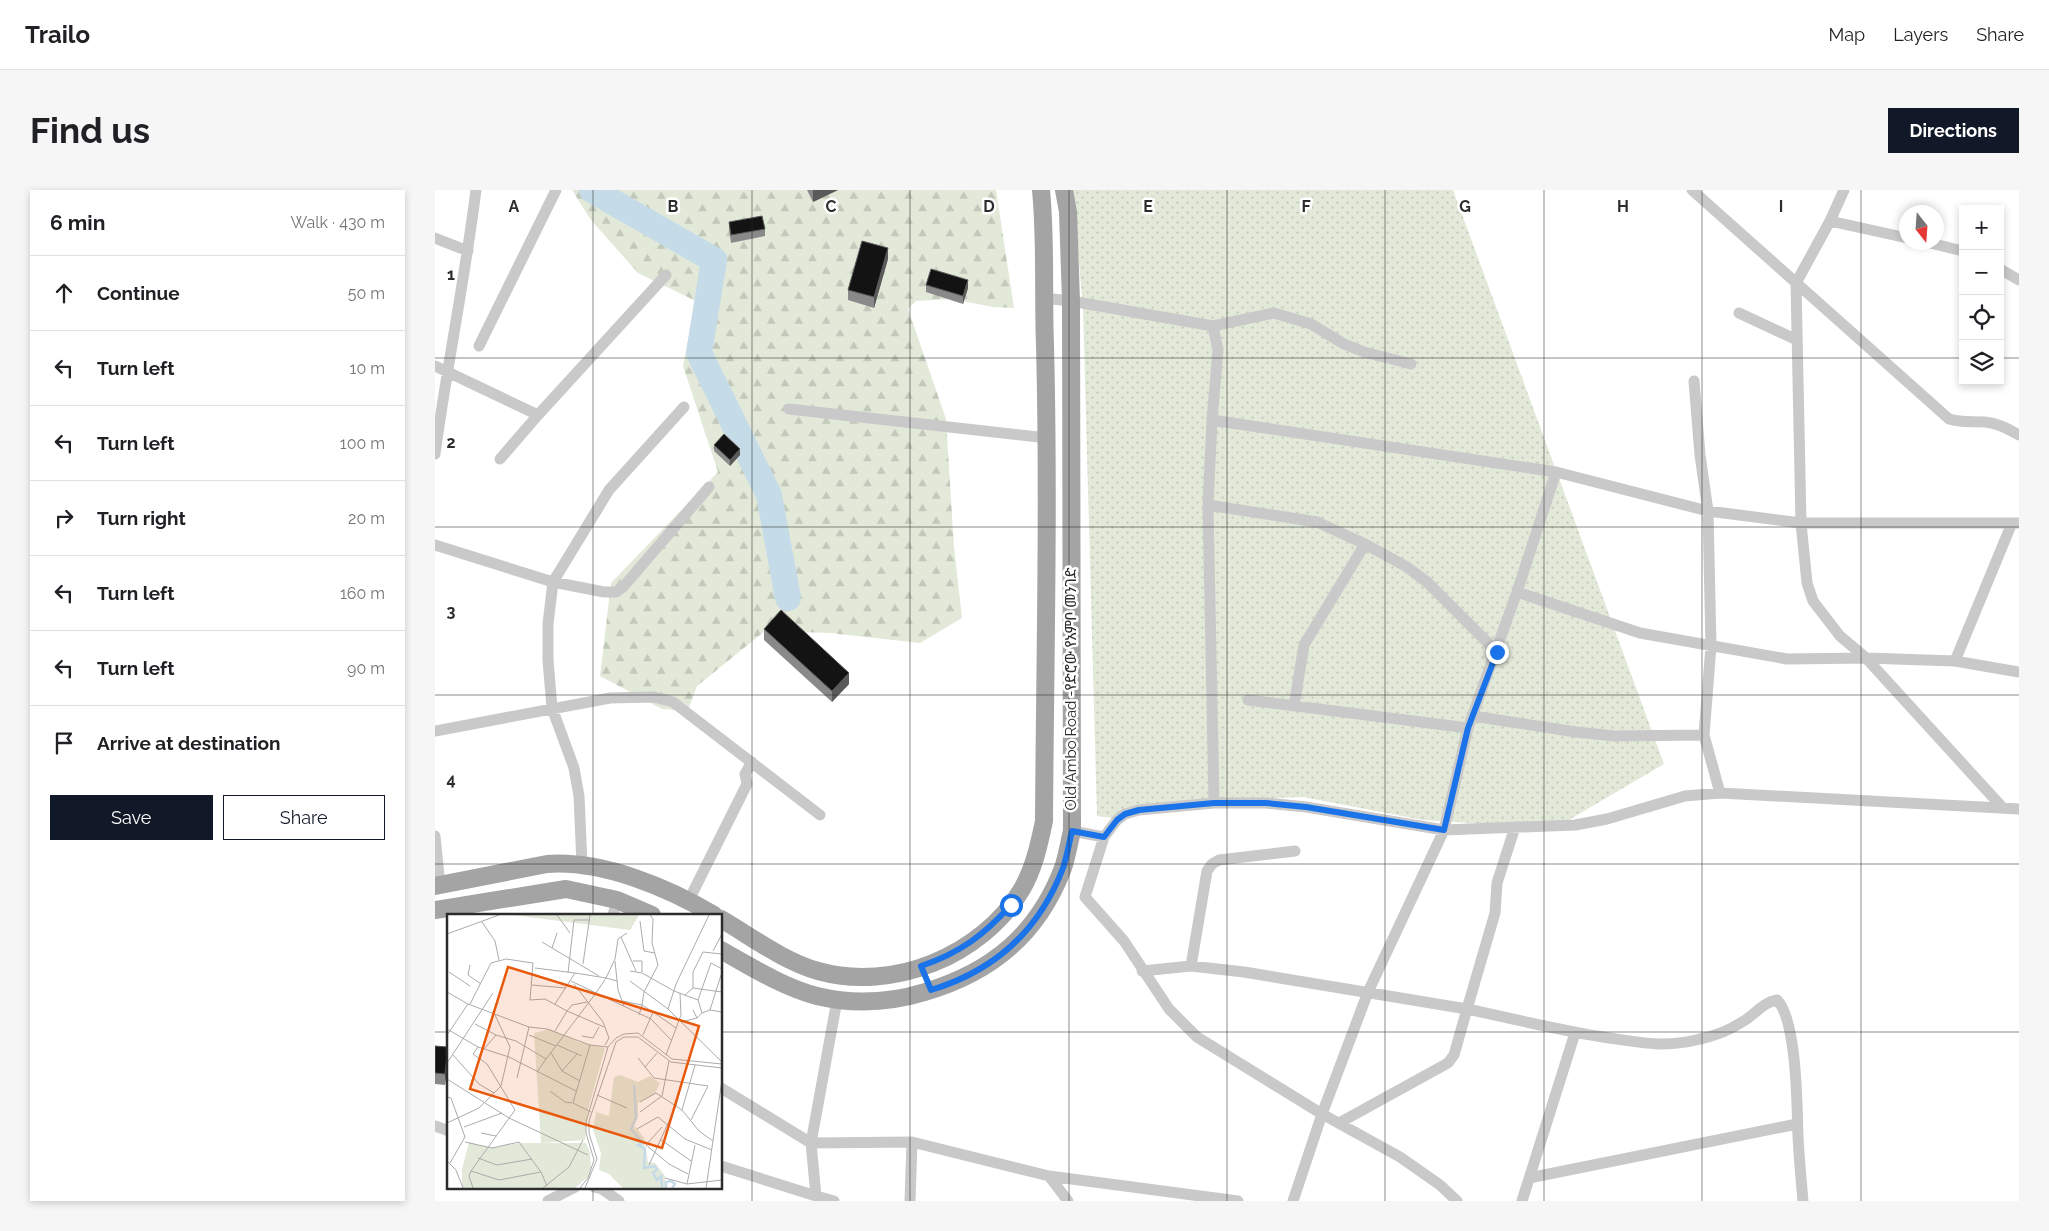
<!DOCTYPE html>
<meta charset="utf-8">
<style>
:root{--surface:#fff;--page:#f6f6f6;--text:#202124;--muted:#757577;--line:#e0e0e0;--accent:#111827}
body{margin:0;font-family:Raleway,"Noto Sans Ethiopic",sans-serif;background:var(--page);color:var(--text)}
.controls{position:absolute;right:15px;top:15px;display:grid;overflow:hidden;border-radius:0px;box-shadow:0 2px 8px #0003}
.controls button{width:45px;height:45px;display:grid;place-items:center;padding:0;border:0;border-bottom:1px solid var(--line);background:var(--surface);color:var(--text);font:25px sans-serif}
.compass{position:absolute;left:1464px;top:15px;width:45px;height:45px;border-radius:50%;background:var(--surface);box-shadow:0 2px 8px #0003;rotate:163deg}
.stop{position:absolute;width:15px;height:15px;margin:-11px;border:4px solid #1a73e8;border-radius:50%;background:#fff}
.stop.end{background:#1a73e8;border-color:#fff;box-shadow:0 1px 5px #0008}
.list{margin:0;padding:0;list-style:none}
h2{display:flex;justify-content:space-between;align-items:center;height:65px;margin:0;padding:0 20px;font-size:21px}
h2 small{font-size:16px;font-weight:400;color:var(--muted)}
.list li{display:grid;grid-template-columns:32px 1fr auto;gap:15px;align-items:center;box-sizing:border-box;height:75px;padding:0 20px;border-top:1px solid var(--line)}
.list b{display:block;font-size:19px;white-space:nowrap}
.list em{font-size:16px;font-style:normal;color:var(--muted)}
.actions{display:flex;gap:10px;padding:15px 20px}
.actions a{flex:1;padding:11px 0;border:1px solid var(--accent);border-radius:0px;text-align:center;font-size:18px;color:var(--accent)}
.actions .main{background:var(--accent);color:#fff}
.icon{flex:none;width:28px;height:28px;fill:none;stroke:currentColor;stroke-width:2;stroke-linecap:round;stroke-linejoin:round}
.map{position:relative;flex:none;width:1584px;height:1011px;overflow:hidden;border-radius:0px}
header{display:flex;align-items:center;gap:30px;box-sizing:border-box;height:70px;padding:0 25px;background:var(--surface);border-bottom:1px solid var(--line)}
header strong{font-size:24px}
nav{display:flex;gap:28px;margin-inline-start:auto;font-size:18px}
.intro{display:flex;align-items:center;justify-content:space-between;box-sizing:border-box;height:120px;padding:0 30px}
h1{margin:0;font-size:35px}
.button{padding:12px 22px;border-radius:0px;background:var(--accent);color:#fff;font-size:18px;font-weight:700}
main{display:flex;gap:30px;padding:0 30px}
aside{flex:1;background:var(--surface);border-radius:0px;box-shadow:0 2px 8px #0003}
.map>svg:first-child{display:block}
.grass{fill:url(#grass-dots)}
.forest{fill:url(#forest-firs)}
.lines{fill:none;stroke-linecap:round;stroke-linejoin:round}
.river{stroke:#c6dbe8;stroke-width:26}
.street{stroke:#c9c9c9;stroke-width:11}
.primary{stroke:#a4a4a4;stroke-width:18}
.wall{fill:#898989}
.shaded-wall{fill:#5a5a5a}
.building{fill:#131313;stroke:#5a5a5a}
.route{stroke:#1a73e8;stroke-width:6}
.grid{fill:none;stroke:#2c2c2c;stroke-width:1;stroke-opacity:0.55}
.labels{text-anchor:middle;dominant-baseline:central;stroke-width:5;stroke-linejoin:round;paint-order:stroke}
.street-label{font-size:15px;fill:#2c2c2c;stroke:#fff}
.inset-river{fill:none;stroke:#c6dbe8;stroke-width:2.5}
.inset-road{fill:none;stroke:#ababab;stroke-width:1}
.view{fill:#e8590c;fill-opacity:0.15;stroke:#e8590c;stroke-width:2.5}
.inset-edge{fill:none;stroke:#2c2c2c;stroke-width:2.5}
.grid-label{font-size:16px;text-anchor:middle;font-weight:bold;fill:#2c2c2c;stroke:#fff;stroke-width:5;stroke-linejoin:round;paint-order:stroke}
</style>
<header>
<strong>Trailo</strong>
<nav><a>Map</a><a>Layers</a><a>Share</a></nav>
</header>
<div class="intro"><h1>Find us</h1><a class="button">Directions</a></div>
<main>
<aside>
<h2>6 min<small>Walk · 430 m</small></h2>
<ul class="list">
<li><svg class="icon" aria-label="ahead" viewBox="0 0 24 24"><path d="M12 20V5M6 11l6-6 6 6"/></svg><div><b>Continue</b></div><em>50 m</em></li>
<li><svg class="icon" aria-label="left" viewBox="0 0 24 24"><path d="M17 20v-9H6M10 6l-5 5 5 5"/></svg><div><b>Turn left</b></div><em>10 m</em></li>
<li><svg class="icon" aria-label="left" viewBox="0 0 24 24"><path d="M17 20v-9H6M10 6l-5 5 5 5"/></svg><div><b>Turn left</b></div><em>100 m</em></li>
<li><svg class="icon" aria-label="right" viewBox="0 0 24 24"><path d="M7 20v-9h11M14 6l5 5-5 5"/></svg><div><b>Turn right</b></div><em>20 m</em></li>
<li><svg class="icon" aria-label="left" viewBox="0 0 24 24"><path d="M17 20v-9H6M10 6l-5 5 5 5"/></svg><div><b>Turn left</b></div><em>160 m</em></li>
<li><svg class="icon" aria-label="left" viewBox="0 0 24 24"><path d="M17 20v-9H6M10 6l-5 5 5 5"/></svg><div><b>Turn left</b></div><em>90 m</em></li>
<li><svg class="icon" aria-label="arrive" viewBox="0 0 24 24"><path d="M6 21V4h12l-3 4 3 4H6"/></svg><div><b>Arrive at destination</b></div></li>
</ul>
<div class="actions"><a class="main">Save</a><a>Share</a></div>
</aside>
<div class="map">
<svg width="1584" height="1011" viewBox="0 0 1584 1011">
<defs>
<pattern id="grass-dots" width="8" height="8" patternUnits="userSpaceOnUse" patternTransform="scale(1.25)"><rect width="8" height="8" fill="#e2e9d9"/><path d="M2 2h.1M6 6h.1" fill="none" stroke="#c2c8ba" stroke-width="1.8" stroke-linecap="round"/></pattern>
<pattern id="forest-firs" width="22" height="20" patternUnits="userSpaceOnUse" patternTransform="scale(1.25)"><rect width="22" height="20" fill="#e2e9d9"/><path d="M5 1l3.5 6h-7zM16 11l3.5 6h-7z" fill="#c2c8ba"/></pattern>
</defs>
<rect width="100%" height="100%" fill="#fff"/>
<path class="grass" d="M637 0H1018L1229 574 1120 638 988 630 868 607 784 610 678 628 662 626 648 117Z"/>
<path class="forest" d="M137 0H561L579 118 558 117 517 109 481 111 473 119 511 229 519 357 527 428 485 453 395 443 330 441 262 496 253 520 227 519 165 486 176 393 283 282 248 176 261 111 203 83 156 30Z"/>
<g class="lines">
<path class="river" d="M157 0 279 70 264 163 334 305 353 408"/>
<path class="street" d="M1257 0 1514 229C1527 233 1537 231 1550 232 1563 233 1573 239 1584 245
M1409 0 1395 31 1361 93 1366 333 1372 393 1378 411 1405 446 1431 468 1567 617
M1395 31 1472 48
M0 48 33 61
M1491 52 1528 61
M1565 79 1584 90
M608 108 636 111 778 136 783 160 777 230 773 315 779 613
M1304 123 1362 150
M778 136 839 123 876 134 909 154 929 162 976 174
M44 156 121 0
M0 176 103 225 231 85
M1259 191 1265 265 1273 321 1276 456 1269 545 1285 603
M354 219 612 248
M777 230 1121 282 1273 321 1366 333H1583
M0 264C12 176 30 88 41 0
M65 269 103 225
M773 315 882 332 930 354 972 377 992 392 1062 462
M0 355 118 392 169 402H181L189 396 274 297
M1082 402 1121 282
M1520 471 1584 482
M813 510 1033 538
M859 516 869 455 930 354
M1037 526 1141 542 1180 546 1269 545
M0 541 175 508 219 507 238 512 385 625
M1080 637 1062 693 1060 723 1032 819C1079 829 1127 841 1174 848 1208 853 1231 858 1265 849 1279 846 1295 840 1307 832 1320 825 1328 812 1342 810 1362 830 1362 917 1363 946 1364 967 1366 989 1368 1011
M637 641 669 647 682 630 690 624 704 620 779 613H831L871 617 1009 640 1140 635 1172 629 1250 606 1285 603 1584 619
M0 646 5 695
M669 647 650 707 689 751 734 819 762 847 887 924 965 967 1005 995 1022 1011
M147 675 144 606 139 578 117 518 113 470V434L118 392 174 300 249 217
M254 710 312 594 310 584 317 572
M178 725 182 710
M756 776 772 681 777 674 784 670 860 661
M707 781 756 776 809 782 1032 819 1019 865 1013 873 904 933
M286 898 376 953 477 952 614 986 803 1011
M0 936 14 941
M286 976 381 1006 376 953 402 810
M614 986 633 1011
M1094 988 1362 934
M159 997 167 999 184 1011
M381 1006 399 1011
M113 1011 140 997
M475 1011 477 952
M858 1011 887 924 933 802 1009 640 1033 538 1082 402 1205 443 1352 469 1431 468 1520 471 1577 333
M1087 1011 1140 843"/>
<path class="primary" d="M0 696 112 674C167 670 232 697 279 725
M0 720 131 699 182 710 217 725
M286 729C317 747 348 771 383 781 458 802 547 766 587 699 599 678 604 655 609 631 610 472 614 314 610 155 608 103 611 51 606 0
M286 760C316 777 348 797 382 806 419 815 454 813 490 802 557 782 603 744 628 678 632 666 634 653 637 641L636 111 633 22 629 0"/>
</g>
<path class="wall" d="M372 0H403L378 12Z
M294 32 330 39V46L296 53 294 39Z
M453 69 439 118 413 110V100Z
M491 95 533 98 528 114 491 102Z
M279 255 305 265 295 276 279 261Z
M329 439 414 494 397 512 329 450Z
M13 787H14V806L13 801Z
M0 856 13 868 10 895 0 894Z"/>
<path class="shaded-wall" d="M378 0H403L378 12Z
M453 58V69L439 118V107Z
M533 90V98L528 114V106Z
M305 259V265L295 276V270Z
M414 483V494L397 512V501Z
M13 857V868L10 895V884Z"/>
<path class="building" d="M327 26 330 39 296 45 294 32Z
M427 51 453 58 439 107 413 100Z
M496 79 533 90 528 106 491 95Z
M289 244 305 259 295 270 279 255Z
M346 420 414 483 397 501 329 439Z
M0 856 13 857 10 884 0 883Z"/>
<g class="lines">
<path class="route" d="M576 715C549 745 525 763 486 776L496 800C559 781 604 741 628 678 632 667 634 653 637 641L669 647 682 630 690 624 704 620 779 613H831L871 617 1009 640 1033 538 1062 462"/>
</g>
<path class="grid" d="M158 0V725M317 0V1011M475 0V1011M634 0V1011M792 0V1011M950 0V1011M1109 0V1011M1267 0V1011M1426 0V1011M0 168H1528M1565 168H1584M0 337H1584M0 505H1584M0 674H1584M0 842H14M286 842H1584M158 997V1011"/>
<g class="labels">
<g class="street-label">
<text transform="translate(636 499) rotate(-90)">Old Ambo Road -የድሮው የአምቦ መንገድ</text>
</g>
</g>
<g transform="translate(12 724)">
<rect width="275" height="275" fill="#fff"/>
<path d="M103 115 132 128 158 134 141 196 138 226 94 229 87 119ZM22 228 42 234 73 229H139L143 238 144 254 141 263 128 274H15V255Z" fill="#e2e9d9"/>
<path d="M66 1H192L183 16ZM173 161 191 168 203 162 213 169 208 180 191 189V203L187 211 197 224 201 248 208 249 218 262V274H176L162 260 152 256 154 239 146 216 149 198 162 202 167 163Z" fill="#e2e9d9"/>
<path class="inset-river" d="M187 171 189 204 184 215 196 229 191 231 198 235 197 254 208 252 210 256 206 259 210 266 214 262 215 274M219 274V268L224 267 228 270 225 274"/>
<path class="inset-road" d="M110 1 123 19M193 7 197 37 208 39M35 8 48 27 52 46M0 20 52 1M174 23 189 57M95 28 152 62M105 34 110 19M266 37 275 20M168 47 171 76 175 87M186 47H195V58M136 50 143 1M23 51 21 61 34 70M88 54 128 59 108 90M183 57 195 59 227 77 251 86 264 49 275 55M2 58 23 72M121 59 127 6H143M124 67 149 79 159 64 128 59M170 67 159 64 168 45 171 25 180 19M183 67 221 95 275 148M127 70 156 108 162 124 158 131M85 71 119 74M246 74V58L256 38 275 40M0 78 21 90 82 113 100 115 143 131 161 133M238 81 246 74 275 78M140 88 125 91 120 97 157 113M23 90 44 49 59 45 86 49 83 86 98 85 120 97 108 117M177 92 175 87 195 91 197 78 211 51 205 29 206 5 203 1M221 95 229 70 262 1M246 96 250 104 255 99 251 86M263 96 275 58M255 99 263 96 275 98M192 101 195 91 206 98M234 108 250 104M28 110 49 121M0 115 31 133 62 143 129 177M0 121 21 90M82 121 109 132M196 121 206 98 229 114M135 122 146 124 152 113M110 131 135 142M143 131 126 189 144 198M37 135 49 121 69 127 99 145 149 79 204 105 225 127M104 139 115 157 133 167M6 141 32 170 47 179M219 141 234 101 233 79M191 144 207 164 261 172 244 206M0 149 46 79M198 153 210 139M115 157 130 140M90 158 99 145M70 164 82 113M0 165 62 204 141 241M103 177 118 188 125 189M150 181 180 194M0 183 4 184 18 223 3 249M193 188 209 179 235 196 252 217 266 227M235 196 248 151M193 198 215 182 222 147M0 209 32 194 54 172 63 133 48 101M17 213 55 199M215 213 199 231 222 250 241 260M190 215 211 203 238 225 265 236M34 219 49 222M213 225 244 247M18 228 45 234 72 228 94 258M31 244 50 251 85 245M0 247 9 256 16 274M202 251 229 192 240 150M24 257 52 266 94 258 100 272M218 264 240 270 275 266M240 270 248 231M26 274 22 262 24 257 68 196 40 150 26 140 31 133M96 274 122 253 136 226M133 274 141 264 147 246 139 219V208L161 133 169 124 177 120 191 119 225 145 275 150M138 274 150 245 142 219V207L169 128 177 123H191L224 148 275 154M259 274 275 166"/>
<path class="view" d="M61 53 252 112 215 234 23 175Z"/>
<rect width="275" height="275" class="inset-edge"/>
</g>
<g class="grid-label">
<text x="79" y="22">A</text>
<text x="238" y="22">B</text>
<text x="396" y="22">C</text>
<text x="554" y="22">D</text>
<text x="713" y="22">E</text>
<text x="871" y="22">F</text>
<text x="1030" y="22">G</text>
<text x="1188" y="22">H</text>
<text x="1346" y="22">I</text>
<text x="16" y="90">1</text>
<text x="16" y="258">2</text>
<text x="16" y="427">3</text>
<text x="16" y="595">4</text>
</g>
</svg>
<div class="controls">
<button>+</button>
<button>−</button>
<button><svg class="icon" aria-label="locate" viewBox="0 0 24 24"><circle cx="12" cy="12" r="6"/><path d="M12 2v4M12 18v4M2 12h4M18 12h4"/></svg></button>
<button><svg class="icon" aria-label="layers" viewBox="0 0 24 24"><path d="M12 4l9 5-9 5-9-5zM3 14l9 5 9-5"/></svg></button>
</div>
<svg class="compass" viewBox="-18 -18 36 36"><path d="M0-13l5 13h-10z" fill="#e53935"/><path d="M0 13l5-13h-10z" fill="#757577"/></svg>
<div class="stop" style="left:576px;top:715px"></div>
<div class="stop end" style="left:1062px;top:462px"></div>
</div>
</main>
